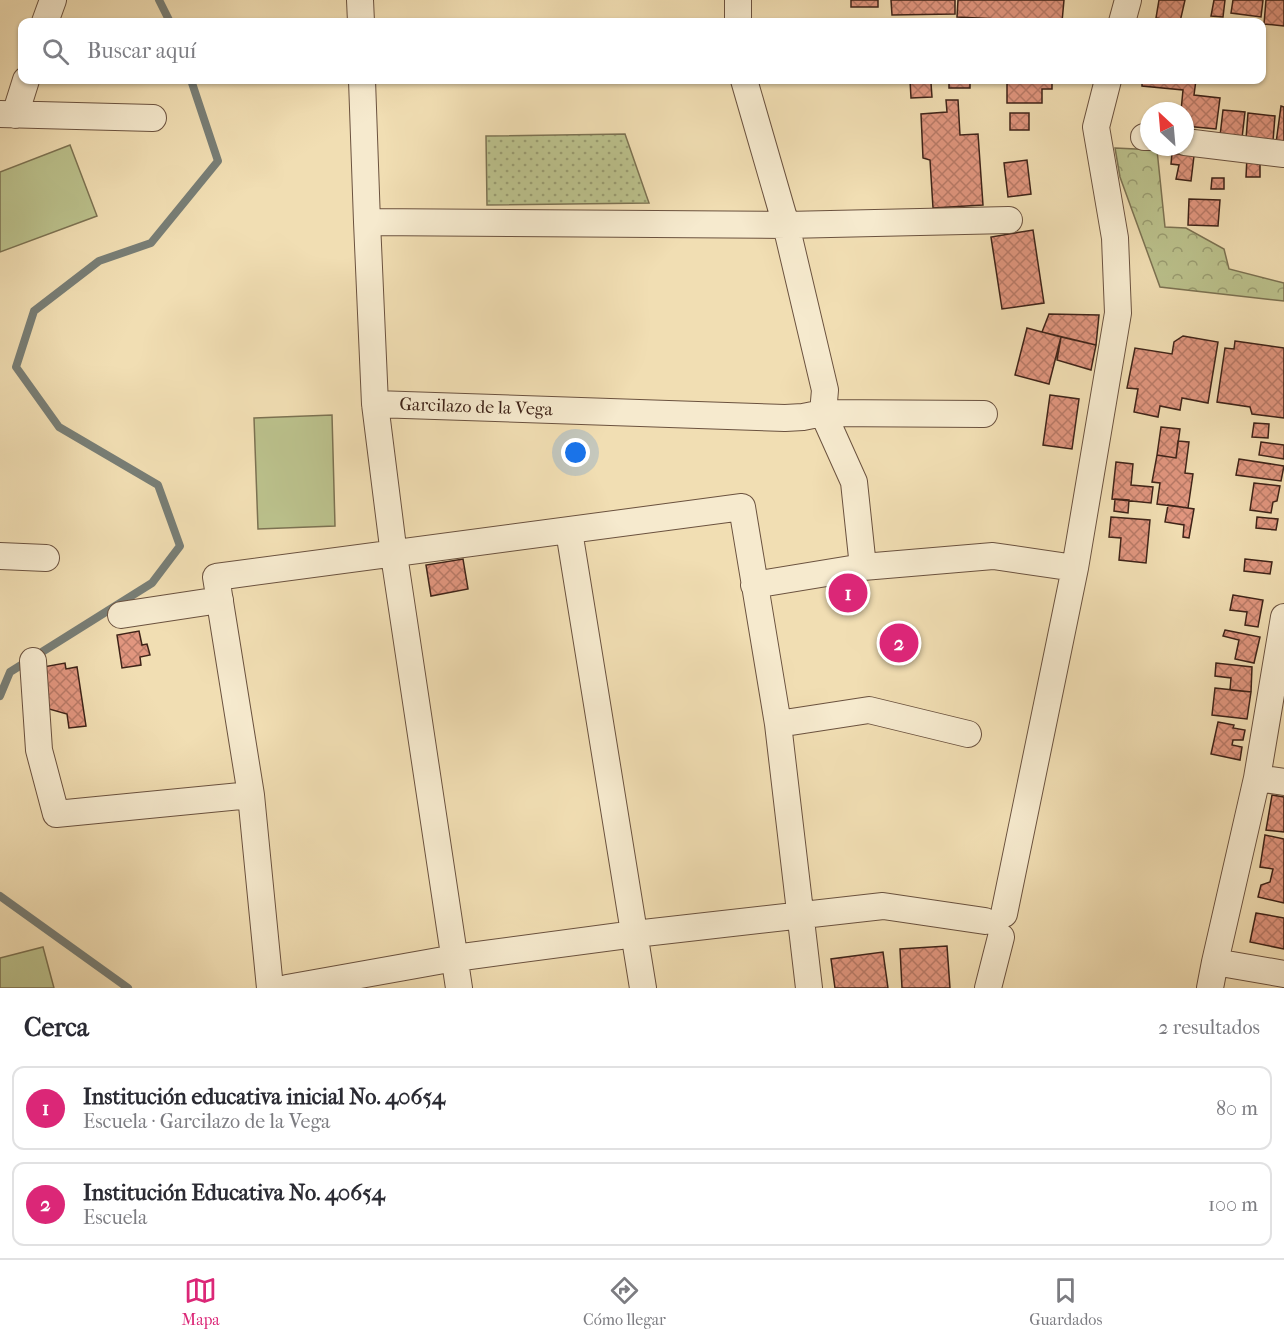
<!DOCTYPE html>
<html lang="es">
<meta charset="utf-8">
<style>
:root{--surface:#fff;--page:#f7f7f7;--text:#2b2b33;--muted:#7c7c81;--line:#e1e1e2;--accent:#db2777}
body{margin:0;font-family:"IM FELL French Canon",serif;background:var(--page);color:var(--text)}
.compass{position:absolute;left:1140px;top:102px;width:54px;height:54px;border-radius:50%;background:var(--surface);box-shadow:0 2px 4px #0004;rotate:334deg}
.you{position:absolute;left:576px;top:453px;width:21px;height:21px;margin:-15px;border:4px solid #fff;border-radius:50%;background:#1a73e8;box-shadow:0 0 0 9px #1a73e833}
.badge{display:grid;place-items:center;width:39px;height:39px;border-radius:50%;background:var(--accent);color:#fff;font-size:20px;font-weight:700}
.pin{position:absolute;translate:-50% -50%;border:3px solid #fff;box-shadow:0 2px 6px #0006}
.list{margin:0;padding:0;list-style:none}
h2{display:flex;justify-content:space-between;align-items:center;height:78px;margin:0;padding:0 24px;font-size:26px}
h2 small{font-size:20px;font-weight:400;color:var(--muted)}
.list li{display:grid;grid-template-columns:39px 1fr auto;gap:18px;align-items:center;box-sizing:border-box;height:84px;margin:0 12px 12px;padding:0 12px;border:2px solid var(--line);border-radius:12px}
.list b{display:block;font-size:22px;white-space:nowrap}
.list p{margin:0;font-size:20px;white-space:nowrap;color:var(--muted)}
.list em{font-size:20px;font-style:normal;color:var(--muted)}
.icon{flex:none;width:33px;height:33px;fill:none;stroke:currentColor;stroke-width:2;stroke-linecap:round;stroke-linejoin:round}
.map{position:relative;flex:none;width:1284px;height:988px;overflow:hidden}
.search{position:absolute;background:var(--surface);box-shadow:0 2px 4px #0004;left:18px;right:18px;top:18px;height:66px;display:flex;align-items:center;gap:15px;box-sizing:border-box;padding:0 21px;border-radius:12px;color:var(--muted);font-size:22px}
.sheet{height:270px;background:var(--surface)}
nav{display:flex;justify-content:space-around;align-items:center;box-sizing:border-box;height:84px;border-top:2px solid var(--line);background:var(--surface);font-size:16px;color:var(--muted)}
nav a{display:grid;justify-items:center;gap:3px}
nav .on{color:var(--accent)}
.map>svg:first-child{display:block}
.forest{fill:url(#forest-crowns);stroke:#7c7252;stroke-width:1.5}
.garden{fill:url(#garden-dots);stroke:#7c7252;stroke-width:1.5}
.pitch{fill:#bbc18c;stroke:#7c7252;stroke-width:1.5}
.lines{fill:none;stroke-linecap:round;stroke-linejoin:round}
.stream{stroke:#787e76;stroke-width:8}
.building{fill:url(#building-cross-hatch);stroke:#3e2318;stroke-width:1.5}
.minor-casing{stroke:#6b523f;stroke-width:28}
.minor{stroke:#f6eace;stroke-width:26}
.labels{text-anchor:middle;dominant-baseline:central;stroke-width:6;stroke-linejoin:round;paint-order:stroke}
.street-label{font-size:18px;fill:#3e2318;stroke:#f6eace}
</style>
<div class="map">
<svg width="1284" height="988" viewBox="0 0 1284 988">
<defs>
<pattern id="forest-crowns" width="20" height="18" patternUnits="userSpaceOnUse" patternTransform="scale(1.5)"><rect width="20" height="18" fill="#bbc18c"/><path d="M2 6a3 3 0 1 1 6 0M12 15a3 3 0 1 1 6 0" fill="none" stroke="#999c71"/></pattern>
<pattern id="garden-dots" width="8" height="8" patternUnits="userSpaceOnUse" patternTransform="scale(1.5)"><rect width="8" height="8" fill="#bbc18c"/><path d="M2 2h.1M6 6h.1" fill="none" stroke="#999c71" stroke-width="1.8" stroke-linecap="round"/></pattern>
<pattern id="building-cross-hatch" width="8" height="8" patternUnits="userSpaceOnUse" patternTransform="scale(1.5)"><rect width="8" height="8" fill="#e1967f"/><path d="M0 0l8 8M0 8l8-8" fill="none" stroke="#b87a67"/></pattern>
</defs>
<rect width="100%" height="100%" fill="#f1deb3"/>
<filter id="stains"><feTurbulence type="fractalNoise" baseFrequency=".00333" numOctaves="4"/><feColorMatrix values="0 0 0 0 .2 0 0 0 0 .09 0 0 0 0 .02 0 0 0 .5 -.17"/></filter>
<radialGradient id="worn" r=".72"><stop offset=".6" stop-color="#630" stop-opacity="0"/><stop offset="1" stop-color="#630" stop-opacity=".3"/></radialGradient>
<path class="forest" d="M1115 148 1157 150 1165 227 1186 228 1224 249 1229 269 1284 283V301L1160 287 1120 177Z"/>
<path class="garden" d="M625 134 649 203 487 205 486 136Z"/>
<path class="pitch" d="M70 145 97 216 0 252V172Z
M332 415 335 526 258 529 254 418Z
M43 947 54 988H0V958Z"/>
<g class="lines">
<path class="stream" d="M159 0 170 22
M0 696 10 672 152 583 180 546 158 485 59 427 16 367 34 311 99 261 151 243 218 161 191 80
M0 896 128 988"/>
</g>
<path class="building" d="M851 0H878V7H851Z
M891 0H955V14L892 15Z
M958 0H1064L1062 22 957 17Z
M1159 0H1185L1180 22 1156 18Z
M1214 0H1225L1223 17 1211 16Z
M1233 0H1263L1261 17 1231 13Z
M1266 0H1284V26L1264 24Z
M910 80H940V82L931 83 932 97 911 98Z
M949 80H970V88H949Z
M1007 80H1052V89H1042V103H1007Z
M1142 80H1196L1194 95 1220 98 1216 129 1185 126V111H1181L1183 90 1142 86Z
M946 100H958L960 135 978 134 983 205 933 208 930 160 923 158 921 114 947 112Z
M1281 106 1284 107V144L1276 143Z
M1223 110 1245 112 1242 138 1220 136Z
M1010 113H1029V130H1010Z
M1248 113 1275 116 1273 141 1246 139Z
M1172 153 1194 156 1191 181 1176 179 1179 165 1171 164Z
M1247 157 1260 164V177H1246Z
M1027 160 1031 194 1008 197 1004 163Z
M1212 178H1224V189H1211Z
M1189 199 1220 200 1218 226 1188 225Z
M1033 230 1044 303 1002 309 991 237Z
M1049 314 1099 315 1096 345 1042 332Z
M1027 328 1061 337 1049 384 1015 375Z
M1183 336 1218 342 1208 403 1182 398 1180 410 1160 406 1158 417 1134 412 1138 389 1127 388 1135 348 1172 354 1174 342Z
M1061 337 1096 345 1091 370 1057 360Z
M1235 341 1284 348V418L1252 414 1250 407 1217 402 1225 348 1234 349Z
M1050 395 1079 399 1072 449 1043 445Z
M1254 423 1269 424 1268 438 1252 437Z
M1161 427 1180 429 1176 458 1157 455Z
M1178 441 1189 442 1185 473 1193 474 1188 508 1157 504 1160 483 1152 482 1157 455 1176 458Z
M1261 442 1284 445V459L1259 455Z
M1239 459 1284 466 1281 481 1236 475Z
M1116 462 1133 464 1131 485 1153 487 1151 503 1112 499Z
M1254 483 1280 486 1277 501 1273 502 1271 513 1250 510Z
M1115 499 1129 500 1128 513 1114 511Z
M1168 505 1194 509 1189 538 1183 537 1184 525 1165 522Z
M1111 517 1150 520 1146 563 1119 560 1121 538 1109 537Z
M1257 517 1278 519 1276 530 1256 528Z
M463 559 468 589 431 596 426 565Z
M1245 559 1272 562 1270 574 1244 571Z
M1233 595 1263 600 1258 627 1245 625 1247 612 1230 610Z
M1225 630 1260 637 1254 663 1235 659 1239 640 1223 636Z
M139 631 142 645 147 644 150 655 140 657 141 665 122 668 117 635Z
M65 663 66 669 77 667 86 726 69 728 67 714 49 709 43 667Z
M1216 663 1252 667 1251 692 1230 690 1231 678 1215 676Z
M1215 688 1251 692 1247 719 1212 715Z
M1218 722 1234 725 1233 728 1245 730 1243 740H1233L1232 745 1242 747 1240 760 1211 754Z
M1272 795 1284 797V832L1266 830Z
M1265 835 1284 839V903L1258 897 1261 885 1270 882 1273 869 1260 867Z
M1256 913 1284 918V949L1250 942Z
M947 946 950 988H902L900 949Z
M883 952 888 988H835L831 959Z"/>
<g class="lines">
<defs>
<path id="minor" d="M360 0 361 22
M738 0V22
M45 22 53 0
M1122 22 1128 0
M362 80 367 222 375 404 394 555 459 988
M744 80 786 225 825 390 823 413 854 482 863 567
M0 114 153 118
M15 115 26 80
M1144 137H1149
M1185 142 1284 154
M367 222 786 225 1009 220
M375 404 785 418 803 417 823 413 984 414
M569 531 643 988
M0 556 46 558
M754 585 863 567 993 556 1075 568
M121 615 220 600
M33 661 39 750 56 814 251 795
M778 724 869 710 968 734
M1257 778 1284 782
M1004 914 1075 568 1118 313 1115 238 1096 127 1108 80
M1215 962 1284 974
M270 988 251 795 216 577 742 507 778 724 809 988
M287 988 455 958 635 934 883 906 985 921
M988 988 1001 937
M1210 988 1215 962 1257 778 1284 617"/>
</defs>
<use href="#minor" class="minor-casing"/>
<use href="#minor" class="minor"/>
</g>
<g class="labels">
<g class="street-label">
<text transform="translate(476 407) rotate(2)">Garcilazo de la Vega</text>
</g>
</g>
<rect width="100%" height="100%" filter="url(#stains)"/>
<rect width="100%" height="100%" fill="url(#worn)"/>
</svg>
<svg class="compass" viewBox="-18 -18 36 36"><path d="M0-13l5 13h-10z" fill="#e53935"/><path d="M0 13l5-13h-10z" fill="#7c7c81"/></svg>
<div class="you"></div>
<div class="pin badge" style="left:848px;top:593px">1</div>
<div class="pin badge" style="left:899px;top:643px">2</div>
<div class="search"><svg class="icon" aria-label="search" viewBox="0 0 24 24"><circle cx="10" cy="10" r="6"/><path d="M15 15l6 6"/></svg>Buscar aquí</div>
</div>
<section class="sheet">
<h2>Cerca<small>2 resultados</small></h2>
<ul class="list">
<li><span class="badge">1</span><div><b>Institución educativa inicial No. 40654</b><p>Escuela · Garcilazo de la Vega</p></div><em>80 m</em></li>
<li><span class="badge">2</span><div><b>Institución Educativa No. 40654</b><p>Escuela</p></div><em>100 m</em></li>
</ul>
</section>
<nav>
<a class="on"><svg class="icon" aria-label="map" viewBox="0 0 24 24"><path d="M3 6l6-2 6 2 6-2v14l-6 2-6-2-6 2zM9 4v14M15 6v14"/></svg>Mapa</a>
<a><svg class="icon" aria-label="directions" viewBox="0 0 24 24"><path d="M12 3l9 9-9 9-9-9zM9 14v-3h6M13 9l2 2-2 2"/></svg>Cómo llegar</a>
<a><svg class="icon" aria-label="saved" viewBox="0 0 24 24"><path d="M7 4h10v16l-5-4-5 4z"/></svg>Guardados</a>
</nav>
